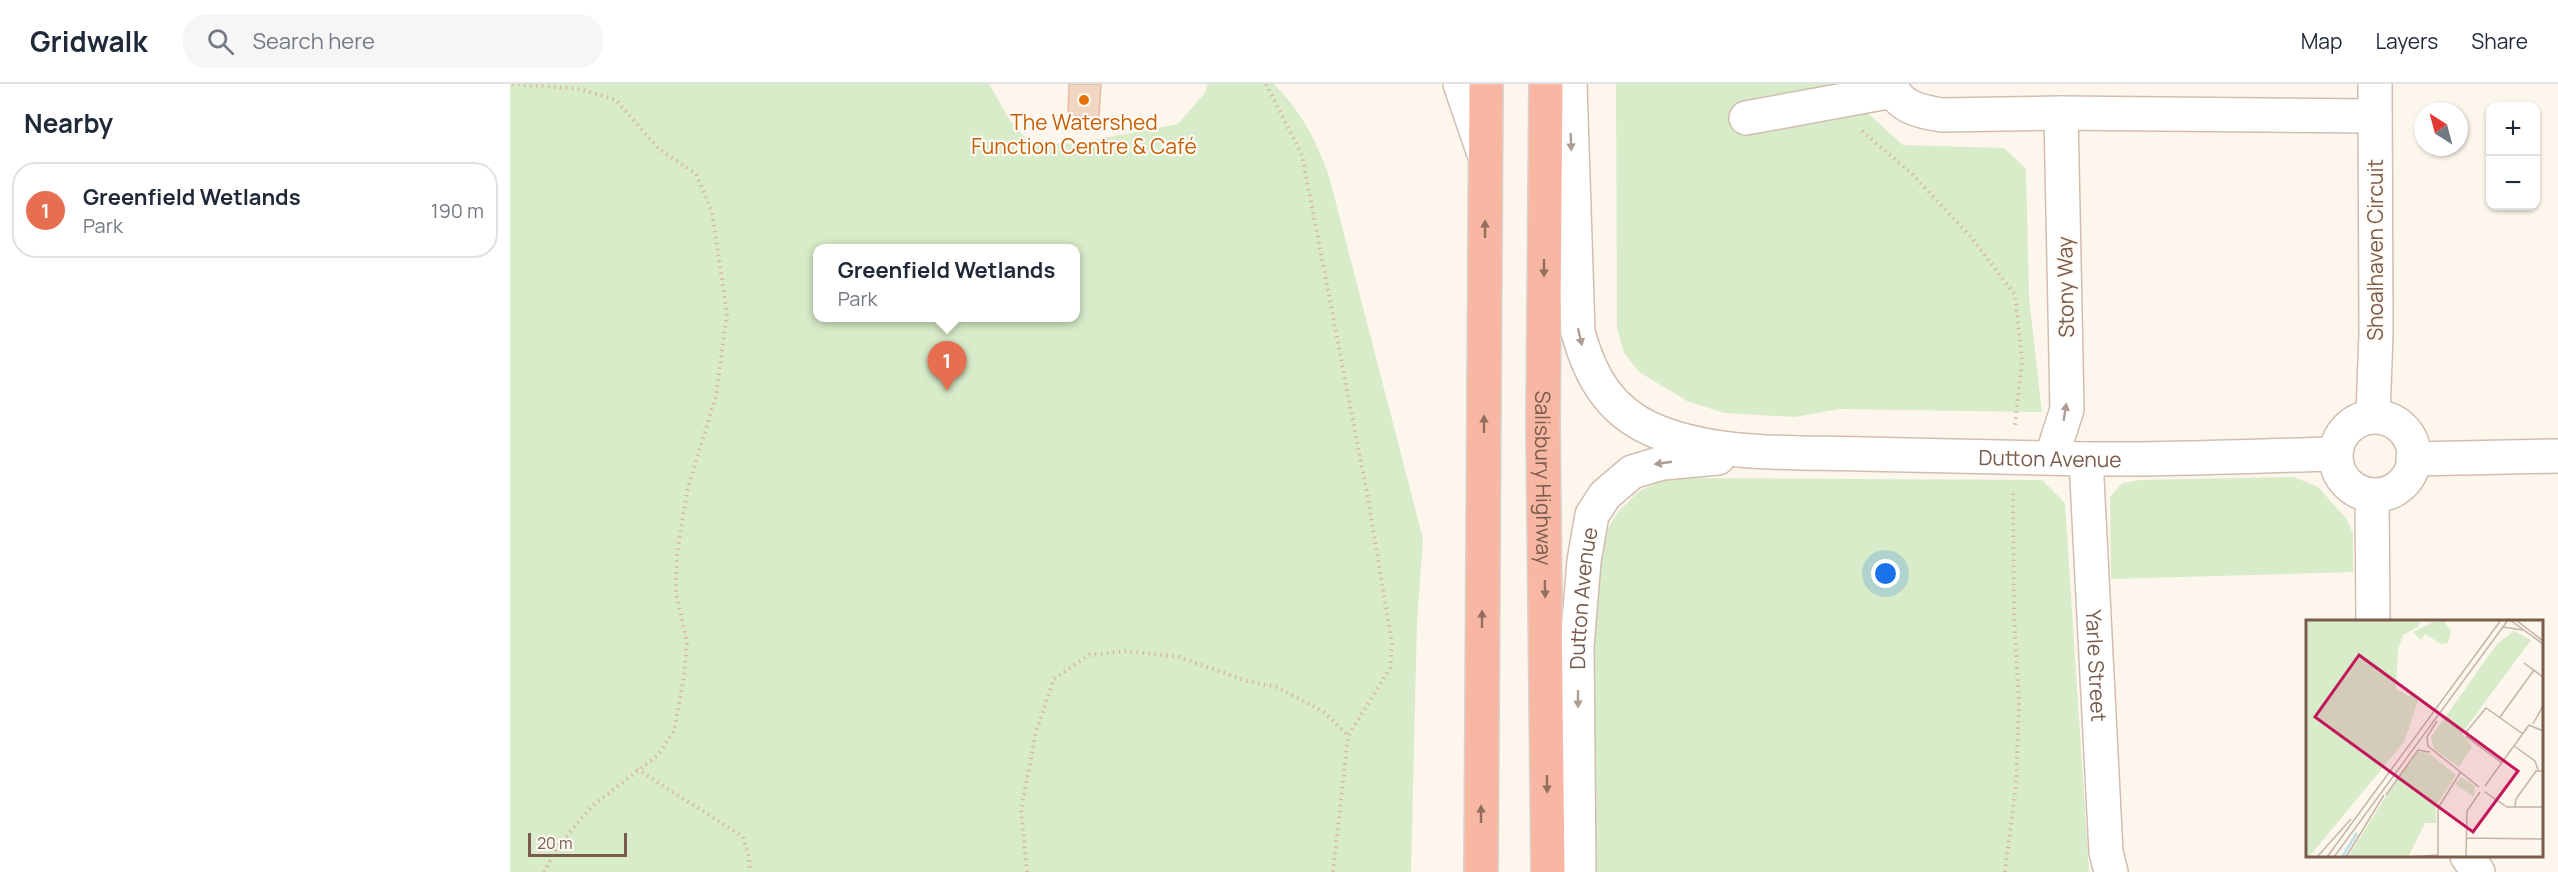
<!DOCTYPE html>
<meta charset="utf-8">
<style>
:root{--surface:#fff;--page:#f6f6f7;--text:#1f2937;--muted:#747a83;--line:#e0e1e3;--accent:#e76f51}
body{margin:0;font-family:Manrope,sans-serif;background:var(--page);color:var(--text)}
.controls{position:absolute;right:18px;top:18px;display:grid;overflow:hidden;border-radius:12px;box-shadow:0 2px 4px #0004}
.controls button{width:54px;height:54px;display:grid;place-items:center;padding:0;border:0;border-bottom:2px solid var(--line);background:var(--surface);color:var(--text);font:30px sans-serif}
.compass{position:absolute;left:1904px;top:18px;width:54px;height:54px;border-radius:50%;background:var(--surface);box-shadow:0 2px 4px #0004;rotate:324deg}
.scale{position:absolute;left:18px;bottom:15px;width:99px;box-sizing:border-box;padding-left:6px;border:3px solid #7a5c4d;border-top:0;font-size:16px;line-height:21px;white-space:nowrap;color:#7a5c4d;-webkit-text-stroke:4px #fffaf3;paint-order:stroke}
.you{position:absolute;left:1376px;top:490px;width:21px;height:21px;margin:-15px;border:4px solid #fff;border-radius:50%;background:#1a73e8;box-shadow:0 0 0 9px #1a73e833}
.badge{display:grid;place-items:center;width:39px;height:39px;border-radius:50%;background:var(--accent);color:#fff;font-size:20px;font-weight:700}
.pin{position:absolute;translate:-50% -50px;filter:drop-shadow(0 2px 3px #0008)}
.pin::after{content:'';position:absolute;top:32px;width:21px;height:18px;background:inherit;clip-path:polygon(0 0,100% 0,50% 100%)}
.popup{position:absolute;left:303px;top:160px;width:267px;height:78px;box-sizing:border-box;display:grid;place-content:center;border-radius:12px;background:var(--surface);filter:drop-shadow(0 2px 4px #0005);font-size:20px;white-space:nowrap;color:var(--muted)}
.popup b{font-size:22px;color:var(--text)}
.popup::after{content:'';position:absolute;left:50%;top:100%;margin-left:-12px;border:12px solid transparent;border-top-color:var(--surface)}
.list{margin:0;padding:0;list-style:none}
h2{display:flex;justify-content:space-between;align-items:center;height:78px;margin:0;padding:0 24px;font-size:26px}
h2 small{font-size:20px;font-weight:400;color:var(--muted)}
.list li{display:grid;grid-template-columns:39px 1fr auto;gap:18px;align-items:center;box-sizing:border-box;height:96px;margin:0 12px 12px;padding:0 12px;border:2px solid var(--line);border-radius:24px}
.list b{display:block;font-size:22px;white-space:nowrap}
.list p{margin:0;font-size:20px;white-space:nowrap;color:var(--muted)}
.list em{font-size:20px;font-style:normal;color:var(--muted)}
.icon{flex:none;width:33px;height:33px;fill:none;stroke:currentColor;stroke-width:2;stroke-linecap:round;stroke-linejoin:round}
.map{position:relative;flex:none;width:2048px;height:788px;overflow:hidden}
header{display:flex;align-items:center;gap:36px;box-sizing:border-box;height:84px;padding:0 30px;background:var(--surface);border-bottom:2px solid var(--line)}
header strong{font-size:28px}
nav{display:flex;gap:33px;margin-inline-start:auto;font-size:21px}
.search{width:420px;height:54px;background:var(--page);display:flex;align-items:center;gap:15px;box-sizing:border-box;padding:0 21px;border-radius:24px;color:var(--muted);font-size:22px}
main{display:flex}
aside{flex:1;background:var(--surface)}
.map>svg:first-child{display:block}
.green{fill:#d8ecc9;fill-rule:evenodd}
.building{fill:#f3d5c3;stroke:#e6bba3;stroke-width:1.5}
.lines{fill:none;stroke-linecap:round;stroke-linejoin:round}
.minor-casing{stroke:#d1beb0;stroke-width:36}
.highway-casing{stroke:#dad1cd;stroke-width:36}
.path{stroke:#d9b8a5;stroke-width:4;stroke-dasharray:1.5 4.5;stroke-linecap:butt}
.minor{stroke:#fff;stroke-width:33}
.highway{stroke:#f7b7a3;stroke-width:33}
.oneway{fill:#af9d94}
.oneway2{fill:#936e5e}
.food-dot{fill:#e8710a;stroke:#fffaf3;stroke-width:2}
.labels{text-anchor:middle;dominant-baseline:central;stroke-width:4.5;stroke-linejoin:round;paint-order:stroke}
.food-label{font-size:21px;fill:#c56008;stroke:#fffaf3}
.street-label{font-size:21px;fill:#7a5c4d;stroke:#fffaf3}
.inset-river{fill:none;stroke:#bfe3e8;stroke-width:3}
.inset-road{fill:none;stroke:#c5b3a7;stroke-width:1.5}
.view{fill:#c2185b;fill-opacity:0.15;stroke:#c2185b;stroke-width:3}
.inset-edge{fill:none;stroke:#7a5c4d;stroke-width:3}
</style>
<header>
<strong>Gridwalk</strong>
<div class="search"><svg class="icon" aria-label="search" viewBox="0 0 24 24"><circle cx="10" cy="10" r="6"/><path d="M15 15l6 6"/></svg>Search here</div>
<nav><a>Map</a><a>Layers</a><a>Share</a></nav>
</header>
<main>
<aside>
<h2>Nearby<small></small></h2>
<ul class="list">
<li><span class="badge">1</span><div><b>Greenfield Wetlands</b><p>Park</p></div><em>190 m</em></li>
</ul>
</aside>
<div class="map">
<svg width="2048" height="788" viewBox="0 0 2048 788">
<rect width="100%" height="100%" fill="#fdf6ec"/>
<path class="green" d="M0 0H479L499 35 522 61 568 59 668 40 694 10 698 0H764C792 29 805 54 819 92L913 455 907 538 901 788H0ZM566 164V234H308V164Z
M1106 0H1353V25L1393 61 1494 64 1516 85 1519 214 1532 328 1329 325 1285 333 1214 329 1177 317 1129 288 1114 269 1107 243Z
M1784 393 1808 403 1836 434 1843 450V488L1601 495 1600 413 1612 399 1630 396Z
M1156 394 1532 396 1555 419 1579 788H1077L1074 551 1091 457 1107 429 1128 408Z"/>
<path class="building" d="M559 0H591L589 33 558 32Z"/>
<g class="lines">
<defs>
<g id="minor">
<path d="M950 0 973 67"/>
<path id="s1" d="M1060 0 1068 248C1080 292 1099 326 1141 345 1203 373 1285 368 1352 370 1427 372 1501 374 1575 375 1658 376 1742 372 1825 370"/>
<path d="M1381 0C1387 23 1411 28 1432 31L1551 29 1865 32"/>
<path d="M1236 34 1383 7"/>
<path d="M1863 332 1866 249 1865 0"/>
<circle cx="1865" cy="372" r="39"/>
<path d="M1542 374C1546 357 1552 342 1557 325L1551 29"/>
<path id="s2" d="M1576 375 1596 768 1601 788"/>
<path d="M1903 375 2048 372"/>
<path d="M1862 411 1863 538"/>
<path d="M1957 772 1968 788"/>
<path id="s3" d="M1069 788 1067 562 1074 477 1082 431 1095 411 1122 388 1152 379 1208 374"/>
</g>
<g id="highway">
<path id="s4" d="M1036 0 1033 341 1038 788"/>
<path d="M971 788 976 0"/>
</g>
</defs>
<use href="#minor" class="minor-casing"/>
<use href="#highway" class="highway-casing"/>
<path class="path" d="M2 0 70 5 106 16 149 65 186 90 202 128 217 230 206 312 178 403 167 469 166 509 177 558 174 592 164 647 148 671 82 722 49 761 34 788
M756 0 792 71 859 420 882 560 880 584 838 652 823 788
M1352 47 1402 90 1461 153 1505 211 1512 277 1505 341
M127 685 233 753 239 773 240 788
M517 788 511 726 526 648 544 595 579 571 617 567 669 573 737 597 767 603 814 628 838 652
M1495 788 1506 701 1509 618 1504 534 1503 405"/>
<use href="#minor" class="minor"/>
<use href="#highway" class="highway"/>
</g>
<defs><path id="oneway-solid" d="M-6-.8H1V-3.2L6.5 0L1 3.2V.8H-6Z" transform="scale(1.5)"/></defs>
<g class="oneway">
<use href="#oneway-solid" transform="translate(1061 58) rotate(88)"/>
<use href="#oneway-solid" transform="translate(1070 253) rotate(77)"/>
<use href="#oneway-solid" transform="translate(1555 328) rotate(-81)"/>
<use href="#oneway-solid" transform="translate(1153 379) rotate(172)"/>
<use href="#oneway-solid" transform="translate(1068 615) rotate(90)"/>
</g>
<g class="oneway2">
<use href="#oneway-solid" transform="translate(975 145) rotate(-90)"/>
<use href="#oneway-solid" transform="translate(1034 184) rotate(90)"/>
<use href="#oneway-solid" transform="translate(974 340) rotate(-90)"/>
<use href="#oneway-solid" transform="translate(1035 505) rotate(89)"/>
<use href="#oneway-solid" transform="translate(972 535) rotate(-90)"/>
<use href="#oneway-solid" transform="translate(1037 700) rotate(89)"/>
<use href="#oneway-solid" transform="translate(971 730) rotate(-90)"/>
</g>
<circle class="food-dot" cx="574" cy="16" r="6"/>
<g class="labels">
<g class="food-label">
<text x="574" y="38">The Watershed<tspan x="574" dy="24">Function Centre &amp; Café</tspan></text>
</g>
<g class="street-label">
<text transform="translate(1865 166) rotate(-90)">Shoalhaven Circuit</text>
<text transform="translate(1555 203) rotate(-91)">Stony Way</text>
<text stroke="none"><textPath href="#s1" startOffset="776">Dutton Avenue</textPath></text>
<text stroke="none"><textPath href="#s4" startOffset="394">Salisbury Highway</textPath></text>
<text stroke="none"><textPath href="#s3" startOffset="274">Dutton Avenue</textPath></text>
<text stroke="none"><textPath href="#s2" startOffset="207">Yarle Street</textPath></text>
</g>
</g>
<g transform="translate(1796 536)">
<rect width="237" height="237" fill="#fdf6ec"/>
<path d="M0 0H114L113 6 97 15 92 30 90 69 102 76 108 74 112 81 98 122 3 237H0ZM131 0H137L145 11 142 23 135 24 119 14 115 20 107 12ZM208 11 225 20 156 113 166 127 153 147 128 129 125 117 191 24ZM120 131 150 155 130 186V203H119L102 237H42L90 160 112 132ZM155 157 169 166 168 177 149 164Z" fill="#d8ecc9"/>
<path class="inset-river" d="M36 237 51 213"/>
<path class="inset-road" d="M204 0 237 24M210 0 237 21M197 7 217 10M218 43 237 57M194 97 228 50M131 101 121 117 122 126 173 167M227 104 237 86M208 126 229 141 232 150M196 143 161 117V111L180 88 217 114M179 166 223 105 237 111M179 172 201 187H237M80 175 112 130 124 132M209 187 210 179 230 151H237M161 218 237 219M11 237 45 199M21 237 195 0M28 237 202 0M40 237 78 175M103 237 132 235M132 237V188L154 153M160 237 161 191 174 172"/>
<path class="view" d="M53 35 212 151 167 212 9 97Z"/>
<rect width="237" height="237" class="inset-edge"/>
</g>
</svg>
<div class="controls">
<button>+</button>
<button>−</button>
</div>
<svg class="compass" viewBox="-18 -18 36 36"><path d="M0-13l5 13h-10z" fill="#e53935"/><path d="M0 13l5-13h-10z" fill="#747a83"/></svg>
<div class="scale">20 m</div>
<div class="you"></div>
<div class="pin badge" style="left:437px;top:307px">1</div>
<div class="popup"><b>Greenfield Wetlands</b>Park</div>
</div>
</main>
